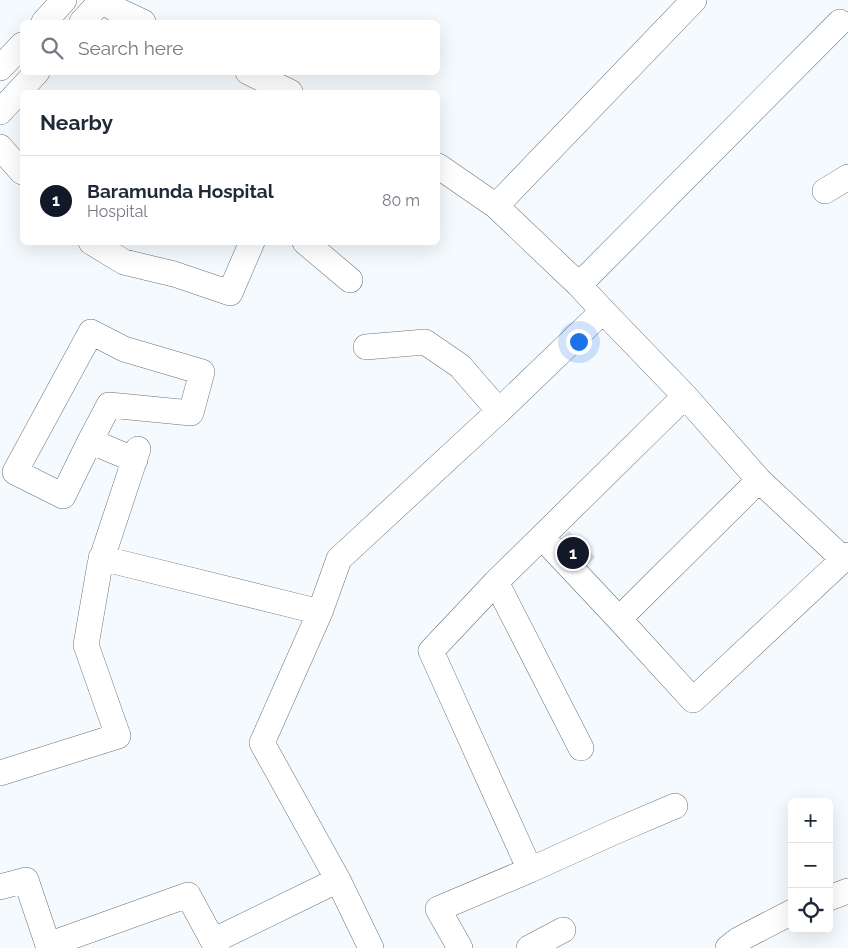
<!DOCTYPE html>
<meta charset="utf-8">
<style>
:root{--surface:#fff;--page:#f2f2f3;--text:#1f2937;--muted:#747a83;--line:#e0e1e3;--accent:#111827}
body{margin:0;font-family:Raleway,sans-serif;background:var(--page);color:var(--text)}
.controls{position:absolute;right:15px;bottom:15px;display:grid;overflow:hidden;border-radius:8px;box-shadow:0 5px 20px #0002}
.controls button{width:45px;height:45px;display:grid;place-items:center;padding:0;border:0;border-bottom:1px solid var(--line);background:var(--surface);color:var(--text);font:25px sans-serif}
.you{position:absolute;left:578px;top:341px;width:18px;height:18px;margin:-12px;border:4px solid #fff;border-radius:50%;background:#1a73e8;box-shadow:0 0 0 8px #1a73e833}
.badge{display:grid;place-items:center;width:32px;height:32px;border-radius:50%;background:var(--accent);color:#fff;font-size:16px;font-weight:700}
.pin{position:absolute;translate:-50% -50%;border:2px solid #fff;box-shadow:0 1px 5px #0006}
.list{margin:0;padding:0;list-style:none}
h2{display:flex;justify-content:space-between;align-items:center;height:65px;margin:0;padding:0 20px;font-size:21px}
h2 small{font-size:16px;font-weight:400;color:var(--muted)}
.list li{display:grid;grid-template-columns:32px 1fr auto;gap:15px;align-items:center;box-sizing:border-box;height:90px;padding:0 20px;border-top:1px solid var(--line)}
.list b{display:block;font-size:19px;white-space:nowrap}
.list p{margin:0;font-size:16px;white-space:nowrap;color:var(--muted)}
.list em{font-size:16px;font-style:normal;color:var(--muted)}
.icon{flex:none;width:28px;height:28px;fill:none;stroke:currentColor;stroke-width:2;stroke-linecap:round;stroke-linejoin:round}
.map{position:relative;flex:none;width:848px;height:948px;overflow:hidden}
.search{position:absolute;background:var(--surface);box-shadow:0 5px 20px #0002;left:20px;top:20px;width:420px;height:55px;display:flex;align-items:center;gap:12px;box-sizing:border-box;padding:0 18px;border-radius:8px;color:var(--muted);font-size:19px}
.panel{position:absolute;background:var(--surface);box-shadow:0 5px 20px #0002;left:20px;top:90px;width:420px;height:155px;border-radius:8px}
.map>svg:first-child{display:block}
.building{fill:#dae0e5}
.lines{fill:none;stroke-linecap:round;stroke-linejoin:round}
.minor-casing{stroke:#6c7276;stroke-width:26}
.minor{stroke:#fff;stroke-width:25}
</style>
<div class="map">
<svg width="848" height="948" viewBox="0 0 848 948">
<rect width="100%" height="100%" fill="#f5fafe"/>
<path class="building" d="M569 531 595 557 582 570 554 546Z"/>
<g class="lines">
<defs>
<path id="minor" d="M103 0 115 9 143 22
M44 22 64 0
M82 22 102 0
M0 68 22 45
M248 72 290 92
M0 112 37 72
M0 147 22 172
M438 166 496 206 579 285 603 311
M825 191 848 177
M496 206 694 0
M91 242 124 262 174 274 230 293 252 242
M305 242 350 280
M579 285 840 22
M366 347 425 342 460 366 499 411
M90 441 109 405 191 413 202 372 124 349 91 332 15 472 63 496 90 441 135 460
M542 537 619 619 693 700 848 555
M101 558 320 612
M496 582 581 748
M619 619 759 480
M0 773 118 736 86 645 100 564 138 449
M530 870 614 832 675 806
M338 880 371 948
M0 887 26 880 49 948
M829 898 848 891
M213 941 338 880 262 743 320 612 339 559 499 411 603 311 685 396
M48 945 188 895 213 941 217 948
M460 948 438 909 530 870 431 651 496 582 685 396 759 480 843 559
M529 948 563 930
M728 948 738 940 792 912"/>
</defs>
<use href="#minor" class="minor-casing"/>
<use href="#minor" class="minor"/>
</g>
</svg>
<div class="controls">
<button>+</button>
<button>−</button>
<button><svg class="icon" aria-label="locate" viewBox="0 0 24 24"><circle cx="12" cy="12" r="6"/><path d="M12 2v4M12 18v4M2 12h4M18 12h4"/></svg></button>
</div>
<div class="you"></div>
<div class="pin badge" style="left:573px;top:553px">1</div>
<div class="search"><svg class="icon" aria-label="search" viewBox="0 0 24 24"><circle cx="10" cy="10" r="6"/><path d="M15 15l6 6"/></svg>Search here</div>
<section class="panel">
<h2>Nearby<small></small></h2>
<ul class="list">
<li><span class="badge">1</span><div><b>Baramunda Hospital</b><p>Hospital</p></div><em>80 m</em></li>
</ul>
</section>
</div>
